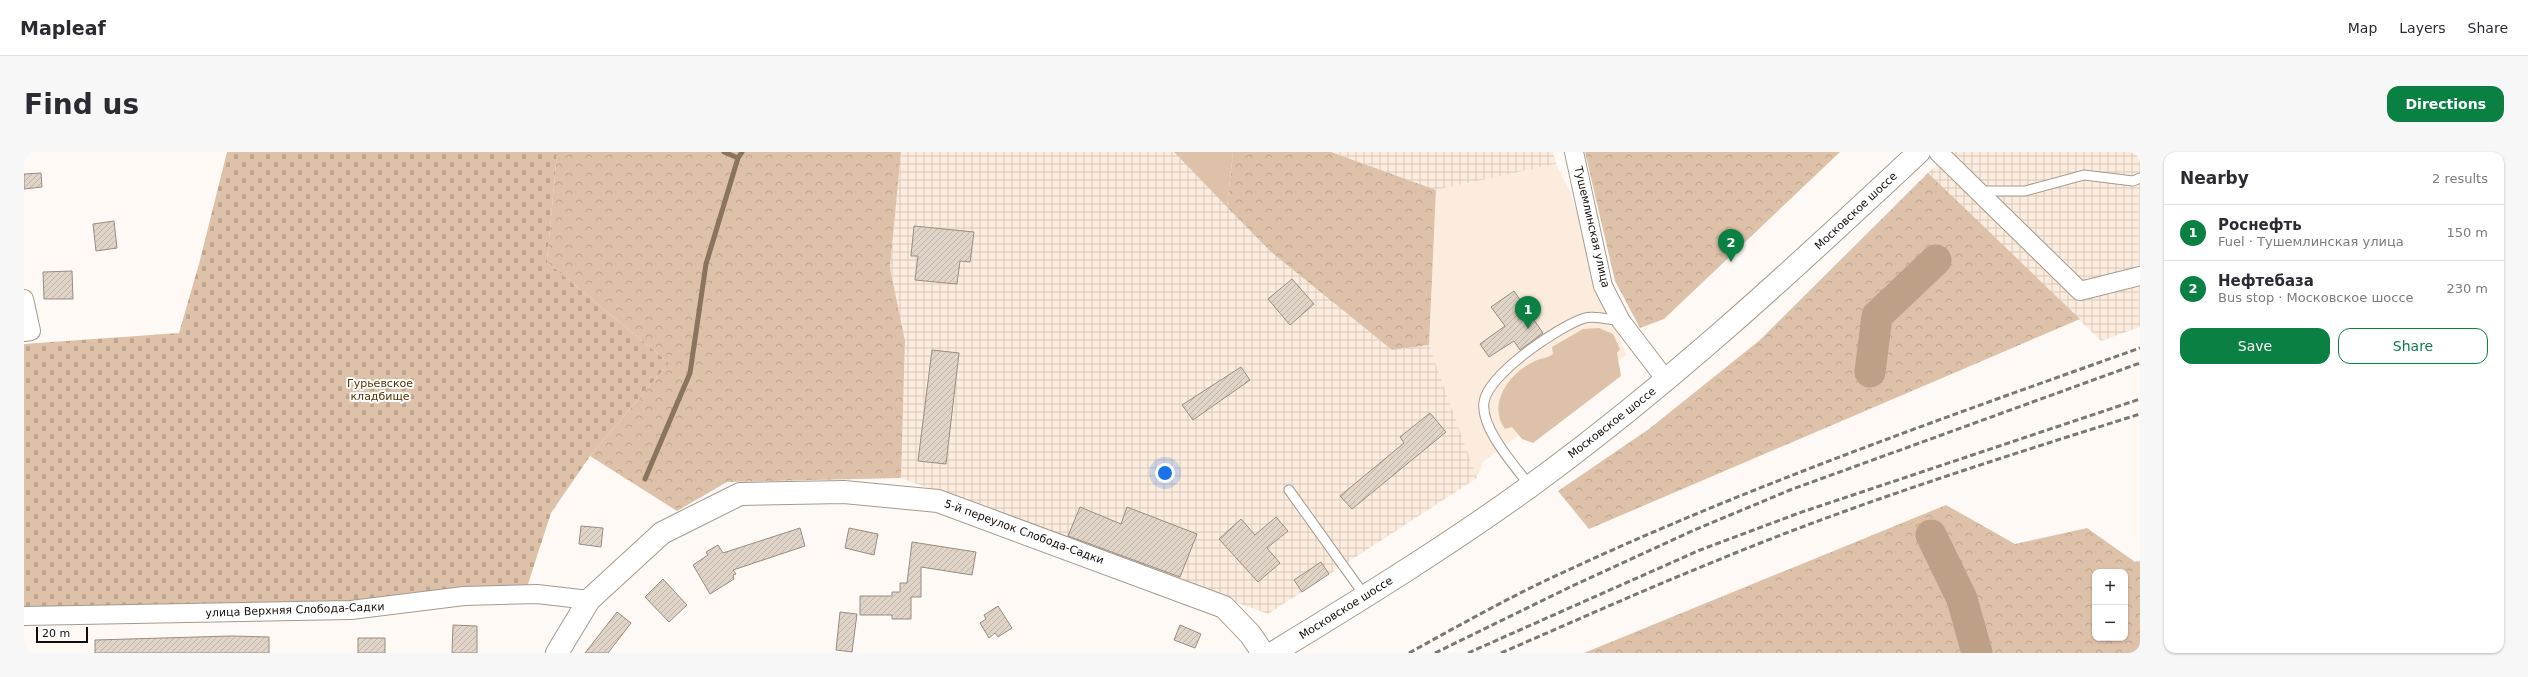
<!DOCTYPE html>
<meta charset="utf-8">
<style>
:root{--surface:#fff;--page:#f7f7f7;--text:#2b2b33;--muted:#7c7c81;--line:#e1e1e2;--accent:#0b8043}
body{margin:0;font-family:"DejaVu Sans",sans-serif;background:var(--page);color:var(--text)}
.controls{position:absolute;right:12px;bottom:12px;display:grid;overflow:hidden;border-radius:8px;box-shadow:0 1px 3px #0004}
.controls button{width:36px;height:36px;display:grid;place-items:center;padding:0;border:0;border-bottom:1px solid var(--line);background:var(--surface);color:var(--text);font:20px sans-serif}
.scale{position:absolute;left:12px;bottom:10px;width:52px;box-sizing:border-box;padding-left:4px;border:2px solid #110c09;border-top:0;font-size:11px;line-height:14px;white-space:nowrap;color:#110c09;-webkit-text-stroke:3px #fff;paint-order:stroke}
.you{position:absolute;left:1141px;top:321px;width:14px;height:14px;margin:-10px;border:3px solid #fff;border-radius:50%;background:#1a73e8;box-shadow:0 0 0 6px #1a73e833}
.badge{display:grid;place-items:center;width:26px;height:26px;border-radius:50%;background:var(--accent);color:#fff;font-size:13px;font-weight:700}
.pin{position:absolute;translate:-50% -33px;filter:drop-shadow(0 1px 2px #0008)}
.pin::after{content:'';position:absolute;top:21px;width:14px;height:12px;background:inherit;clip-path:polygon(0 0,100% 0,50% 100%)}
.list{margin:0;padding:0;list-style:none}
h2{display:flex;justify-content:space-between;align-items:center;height:52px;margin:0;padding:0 16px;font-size:17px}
h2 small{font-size:13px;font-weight:400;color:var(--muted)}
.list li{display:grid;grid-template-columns:26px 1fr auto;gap:12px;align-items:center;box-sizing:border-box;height:56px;padding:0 16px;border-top:1px solid var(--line)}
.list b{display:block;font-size:15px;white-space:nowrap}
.list p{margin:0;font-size:13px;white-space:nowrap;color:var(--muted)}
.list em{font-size:13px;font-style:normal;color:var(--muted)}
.actions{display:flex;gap:8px;padding:12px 16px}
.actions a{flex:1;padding:9px 0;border:1px solid var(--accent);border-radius:12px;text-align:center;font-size:14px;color:var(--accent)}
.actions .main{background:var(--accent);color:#fff}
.map{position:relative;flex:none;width:2116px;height:501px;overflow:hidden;border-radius:12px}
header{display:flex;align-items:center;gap:24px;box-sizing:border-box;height:56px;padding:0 20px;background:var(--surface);border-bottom:1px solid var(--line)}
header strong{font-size:19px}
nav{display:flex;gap:22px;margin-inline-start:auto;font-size:14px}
.intro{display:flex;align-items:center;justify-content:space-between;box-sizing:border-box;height:96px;padding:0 24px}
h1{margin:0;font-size:28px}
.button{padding:10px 18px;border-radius:12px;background:var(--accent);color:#fff;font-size:14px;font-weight:700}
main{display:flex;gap:24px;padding:0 24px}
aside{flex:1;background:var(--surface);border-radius:12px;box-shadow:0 1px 3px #0004}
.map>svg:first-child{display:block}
.built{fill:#fcecde}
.industrial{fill:url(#industrial-grid)}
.grass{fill:#ddc1a8}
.forest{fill:url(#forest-crowns);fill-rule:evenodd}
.cemetery{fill:url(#cemetery-stones)}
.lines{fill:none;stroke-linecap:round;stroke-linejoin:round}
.stream{stroke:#897460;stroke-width:5}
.river{stroke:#bda086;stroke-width:31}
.building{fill:url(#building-hatch);stroke:#998c81}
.service-casing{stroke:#a69a8e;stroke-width:11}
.minor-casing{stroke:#a69a8e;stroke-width:20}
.tertiary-casing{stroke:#a69a8e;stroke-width:24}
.primary-casing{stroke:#a69a8e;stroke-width:24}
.service{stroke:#fff;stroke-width:9}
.minor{stroke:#fff;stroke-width:18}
.tertiary{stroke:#fff;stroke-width:22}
.primary{stroke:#fff;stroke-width:22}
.rail{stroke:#7d7774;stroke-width:3;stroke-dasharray:6 3;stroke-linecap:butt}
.labels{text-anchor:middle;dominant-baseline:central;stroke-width:4;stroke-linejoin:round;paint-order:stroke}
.street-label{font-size:11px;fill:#110c09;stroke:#fff}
.park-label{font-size:11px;fill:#593201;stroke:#fff}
</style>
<header>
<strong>Mapleaf</strong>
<nav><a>Map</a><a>Layers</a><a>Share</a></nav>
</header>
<div class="intro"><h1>Find us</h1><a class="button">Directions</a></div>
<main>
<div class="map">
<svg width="2116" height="501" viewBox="0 0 2116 501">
<defs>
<pattern id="industrial-grid" width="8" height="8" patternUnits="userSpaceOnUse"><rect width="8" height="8" fill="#fcecde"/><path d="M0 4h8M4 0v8" fill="none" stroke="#d7c9bd"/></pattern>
<pattern id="forest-crowns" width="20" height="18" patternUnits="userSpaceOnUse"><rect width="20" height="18" fill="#ddc1a8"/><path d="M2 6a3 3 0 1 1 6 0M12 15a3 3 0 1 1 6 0" fill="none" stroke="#bda58f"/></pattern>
<pattern id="cemetery-stones" width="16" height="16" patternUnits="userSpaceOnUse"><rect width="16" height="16" fill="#ddc1a8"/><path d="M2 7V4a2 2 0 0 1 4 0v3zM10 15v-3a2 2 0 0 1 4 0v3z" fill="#bda58f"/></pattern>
<pattern id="building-hatch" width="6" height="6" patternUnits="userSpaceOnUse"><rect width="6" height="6" fill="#e0d3c7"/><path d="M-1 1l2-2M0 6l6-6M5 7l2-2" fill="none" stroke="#bfb4aa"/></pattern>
</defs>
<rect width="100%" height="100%" fill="#fff9f5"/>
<path class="built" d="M1532 12 1545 37 1602 203 1459 310 1453 326 1405 193 1412 38Z"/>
<path class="industrial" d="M877 0H1150L1247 100 1368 198 1405 193 1453 326 1244 462 877 326 881 189 866 116Z
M1307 0H1529L1532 12 1412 38Z
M1926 0H2116V175L2077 189 1904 21Z"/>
<path class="grass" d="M1150 0H1209L1203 55Z
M1575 176 1589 182 1596 197 1593 201 1597 224 1509 291 1498 287 1488 275 1481 277C1463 252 1485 222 1509 210 1516 206 1522 207 1529 202L1528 195 1559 177Z"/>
<path class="forest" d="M533 0H877L866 116 881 189 877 326 703 330 653 359 566 304 645 211 523 110Z
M1209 0H1307L1412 38 1405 193 1368 198 1247 100 1203 55Z
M1561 0H1816L1640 167 1616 176 1591 129Z
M1904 21 2056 167 1565 377 1534 339 1625 277 1736 188Z
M1922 353 1991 392 2063 376 2111 410 2116 409V501H1560ZM2071 420H2101V486H2071Z"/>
<path class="cemetery" d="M203 0H533L523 110 645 211 566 304 527 361 503 435 328 451 0 455V192L155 181 175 112Z"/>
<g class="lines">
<path class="stream" d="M700 0 714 6
M621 327 666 221 682 112 714 6 718 0"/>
<path class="river" d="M1846 220 1853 164 1912 108
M1907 383 1938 447 1953 501"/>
</g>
<path class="building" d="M17 21 18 35 0 37V22Z
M90 69 93 96 72 99 69 72Z
M890 74 950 80 946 110 936 109 933 132 891 128 894 104H887Z
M48 119 49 147H20L19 120Z
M1268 127 1290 152 1266 173 1244 147Z
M1490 139 1519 181 1496 198 1490 189 1465 205 1456 192 1481 174 1467 155Z
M908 198 935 201 922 312 894 309Z
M1217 215 1226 228 1169 268 1158 253Z
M1406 261 1422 280 1328 357 1316 344 1380 291 1376 285Z
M1056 355 1097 372 1103 355 1173 382 1156 425 1044 384Z
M1252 365 1264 379 1243 396 1256 411 1234 430 1195 387 1217 367 1231 383Z
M557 374 579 376 577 395 555 392Z
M776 376 781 394 709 418 712 422 709 423 710 427 686 442 669 413 684 403 682 400 694 393 699 401Z
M825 376 854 382 850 403 821 396Z
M888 390 952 400 948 423 897 415V445H887V467H868V463H836V444H868V440H876V431H883Z
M1297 410 1305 422 1278 440 1270 428Z
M639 427 663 453 645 470 621 445Z
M974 454 988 476 974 485 971 481 965 486 956 471 962 467 960 463Z
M593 460 607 471 584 501H561Z
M816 460 833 462 828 500 812 498Z
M429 473 453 474V501H428Z
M1156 473 1177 482 1171 496 1150 488Z
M207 484 245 485V501H71V488Z
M334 486H361V501H334Z"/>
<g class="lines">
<defs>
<path id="service" d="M1956 39H2001L2060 23 2109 29 2116 26
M1506 334C1491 314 1456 276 1460 250 1464 222 1535 174 1561 166 1570 163 1587 168 1597 169
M1265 338 1341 444"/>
<path id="minor" d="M1550 0 1579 134 1597 169 1642 228
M1914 0 2056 139 2116 124
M0 147 7 179 0 180
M0 464 327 458 440 444 513 442 565 448"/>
<path id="tertiary" d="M533 501 565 448 638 381 716 342 820 340 914 349 1200 455 1226 482 1239 501"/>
<path id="primary" d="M1249 501C1336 448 1422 395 1505 335 1644 234 1770 117 1895 0"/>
</defs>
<use href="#service" class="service-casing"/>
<use href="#minor" class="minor-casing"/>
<use href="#tertiary" class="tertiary-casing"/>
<use href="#primary" class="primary-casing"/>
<use href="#service" class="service"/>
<use href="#minor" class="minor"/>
<use href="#tertiary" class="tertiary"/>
<use href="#primary" class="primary"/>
<path class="rail" d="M1385 501C1436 473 1487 444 1540 420 1727 333 1922 265 2116 196
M1411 501 1544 436 1668 379 1766 338 2116 211
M1444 501 1676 398 1775 361 2116 247
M1477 501C1546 471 1613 441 1682 413 1823 354 1970 308 2116 262"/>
</g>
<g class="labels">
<g class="street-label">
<text transform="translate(1832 59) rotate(-43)">Московское шоссе</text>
<text transform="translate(1568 75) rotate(77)">Тушемлинская улица</text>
<text transform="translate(1588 271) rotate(-38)">Московское шоссе</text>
<text transform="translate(1000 380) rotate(20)">5-й переулок Слобода-Садки</text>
<text transform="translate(1322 456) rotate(-32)">Московское шоссе</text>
<text transform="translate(271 458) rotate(-2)">улица Верхняя Слобода-Садки</text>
</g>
<g class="park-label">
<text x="356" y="231">Гурьевское<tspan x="356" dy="13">кладбище</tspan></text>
</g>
</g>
</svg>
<div class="controls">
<button>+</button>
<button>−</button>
</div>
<div class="scale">20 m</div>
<div class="you"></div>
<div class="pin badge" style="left:1504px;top:177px">1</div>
<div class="pin badge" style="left:1707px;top:110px">2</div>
</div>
<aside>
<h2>Nearby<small>2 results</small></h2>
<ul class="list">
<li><span class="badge">1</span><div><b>Роснефть</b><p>Fuel · Тушемлинская улица</p></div><em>150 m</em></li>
<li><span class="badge">2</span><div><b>Нефтебаза</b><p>Bus stop · Московское шоссе</p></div><em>230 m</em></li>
</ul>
<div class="actions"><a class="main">Save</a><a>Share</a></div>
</aside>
</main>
